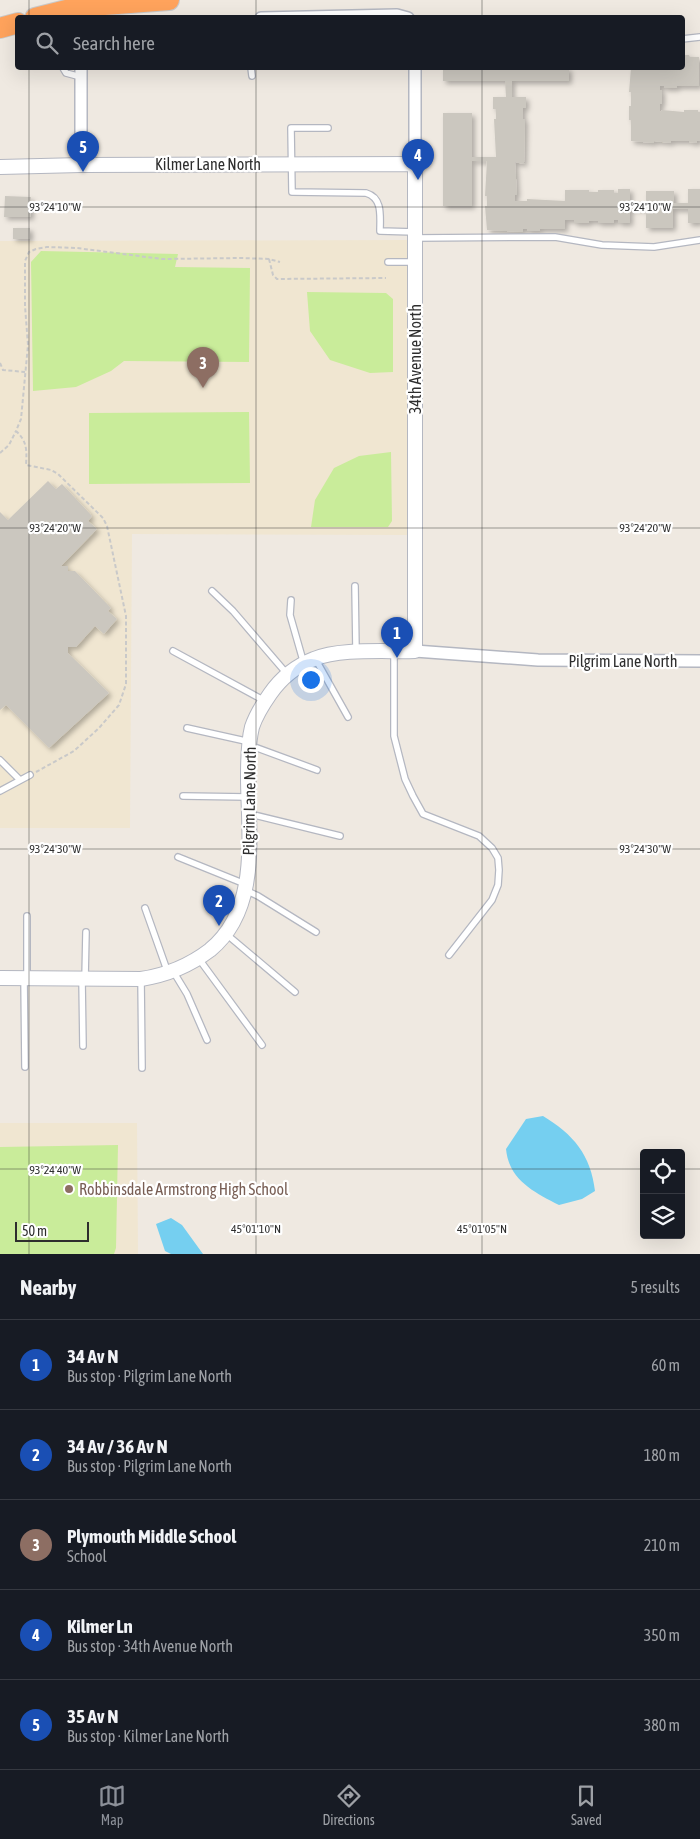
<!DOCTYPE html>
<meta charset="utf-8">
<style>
:root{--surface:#171b24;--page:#242831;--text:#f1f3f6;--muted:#9ea1a6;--line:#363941;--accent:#8c9099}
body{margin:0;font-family:"Asap Condensed",sans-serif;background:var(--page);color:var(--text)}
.controls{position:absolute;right:15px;bottom:15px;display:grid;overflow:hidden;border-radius:5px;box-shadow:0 5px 20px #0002}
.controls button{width:45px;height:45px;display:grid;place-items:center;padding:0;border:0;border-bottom:1px solid var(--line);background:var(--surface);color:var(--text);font:25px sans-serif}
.scale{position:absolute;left:15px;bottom:12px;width:74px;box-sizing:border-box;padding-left:5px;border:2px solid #2e2e2e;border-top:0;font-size:14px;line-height:18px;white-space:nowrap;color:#2e2e2e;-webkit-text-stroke:4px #fff;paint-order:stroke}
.you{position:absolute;left:310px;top:679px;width:18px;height:18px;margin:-12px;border:4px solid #fff;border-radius:50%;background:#1a73e8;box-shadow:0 0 0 8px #1a73e833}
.badge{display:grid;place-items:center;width:32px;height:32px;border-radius:50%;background:var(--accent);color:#fff;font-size:16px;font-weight:700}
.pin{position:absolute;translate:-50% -41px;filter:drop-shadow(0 1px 2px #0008)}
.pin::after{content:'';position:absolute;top:26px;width:18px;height:15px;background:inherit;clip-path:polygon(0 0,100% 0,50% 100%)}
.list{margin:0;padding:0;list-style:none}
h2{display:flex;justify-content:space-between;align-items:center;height:65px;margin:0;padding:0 20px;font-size:21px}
h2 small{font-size:16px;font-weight:400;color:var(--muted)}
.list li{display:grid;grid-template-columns:32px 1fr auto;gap:15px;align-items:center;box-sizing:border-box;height:90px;padding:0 20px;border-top:1px solid var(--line)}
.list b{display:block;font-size:19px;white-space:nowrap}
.list p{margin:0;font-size:16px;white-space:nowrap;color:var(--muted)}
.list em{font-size:16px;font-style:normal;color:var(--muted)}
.icon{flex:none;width:28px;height:28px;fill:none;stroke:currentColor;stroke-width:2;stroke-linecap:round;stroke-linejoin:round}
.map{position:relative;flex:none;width:700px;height:1254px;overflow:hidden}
.search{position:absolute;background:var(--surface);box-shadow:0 5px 20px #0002;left:15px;right:15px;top:15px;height:55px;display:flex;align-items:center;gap:12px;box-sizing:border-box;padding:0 18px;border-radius:5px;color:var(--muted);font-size:19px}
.sheet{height:515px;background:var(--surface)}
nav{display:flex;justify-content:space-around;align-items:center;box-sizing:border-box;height:70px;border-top:1px solid var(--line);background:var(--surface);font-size:14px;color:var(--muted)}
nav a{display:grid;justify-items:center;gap:2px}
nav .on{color:var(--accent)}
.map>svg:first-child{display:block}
.education{fill:#f0e6d1}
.pitch{fill:#c9ec9a}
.water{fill:#75cff0}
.building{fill:#cbc7bf;filter:url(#shadow)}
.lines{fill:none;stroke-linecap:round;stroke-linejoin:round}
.service-casing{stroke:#b4b7c1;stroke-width:8}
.minor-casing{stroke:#b4b7c1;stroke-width:14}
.tertiary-casing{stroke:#b4b7c1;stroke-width:16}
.motorway-casing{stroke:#c9c9c9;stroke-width:22}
.path{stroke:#c9c9c9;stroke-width:2;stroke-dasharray:4 2.5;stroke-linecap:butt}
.service{stroke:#fff;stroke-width:5.5}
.minor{stroke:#fff;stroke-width:11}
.tertiary{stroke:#fff;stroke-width:14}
.motorway{stroke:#ffa35c;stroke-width:20}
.ticks{fill:none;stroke:#2e2e2e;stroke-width:1;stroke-opacity:0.45}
.education-dot{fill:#8d6e63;stroke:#fff;stroke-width:2}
.labels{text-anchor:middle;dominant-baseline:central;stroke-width:4.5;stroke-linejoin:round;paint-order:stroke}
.street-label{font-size:16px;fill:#2e2e2e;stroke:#fff}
.education-label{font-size:16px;fill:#785e54;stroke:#fff;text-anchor:start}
.ticks-label{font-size:12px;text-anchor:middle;fill:#2e2e2e;stroke:#fff;stroke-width:4.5;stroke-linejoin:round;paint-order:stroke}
</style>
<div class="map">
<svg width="700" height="1254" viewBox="0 0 700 1254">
<defs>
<filter id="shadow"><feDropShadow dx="3" dy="3" stdDeviation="2.5" flood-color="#0004"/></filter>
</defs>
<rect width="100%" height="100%" fill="#efe9e1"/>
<path class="education" d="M407 240V535L132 534 130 828H0V241Z
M0 1123H137L138 1254H0Z"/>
<path class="pitch" d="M41 251 178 254 175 267 250 268 249 362 124 361 111 371 76 387 33 391 31 262Z
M307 292 386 293 393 299V372L370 373 330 360 310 331Z
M249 412 250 483 89 484V413Z
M391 452 392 521 388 527H311L315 500 334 468 359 456Z
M118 1145 116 1248 114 1254H0V1147Z"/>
<path class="water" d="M543 1116C573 1134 591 1155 595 1191L582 1199 559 1205C534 1192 509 1180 506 1149L526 1119Z
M171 1218 182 1225 203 1254H171L165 1251 156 1224Z"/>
<path class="building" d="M682 55H689L690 57H699V86H677V88H664V86H660V90H662V104H660V112L662 110 684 112V110H698V112H700V141H697V143L689 142V141H671V143L654 141V143L631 141V120H629V106H631V92H629L631 68H682Z
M443 68H569V81H512V97H526V108H523V119H525L524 164 515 162 517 195H515V201H527V199L565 201V190H589V192H598V190H614V193H618V189H630V204H646V191H674V203H688V189H700V223H688V209H673V228H646V209H630V223H618V220H614V223H598V221H589V223H574V220H565V229H540V231H527V229H523V232L487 230 485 206H487V196H485L487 161H472V206H443V113H472V157H496L494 119H496V109H493V97H506L505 81H443Z
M5 196 31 197V217H4Z
M13 228H30V239H13Z
M48 481 56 489 62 484 92 516 88 521 97 529 61 566H68V571H75L111 608 108 611 117 619 104 634 95 626 76 647H68V653L109 693 49 748 6 705 0 710V512L8 520Z"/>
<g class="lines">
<defs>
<path id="service" d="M682 39 700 37
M63 68 66 73 81 77
M251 68 252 76
M328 128H291L292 192 366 193C383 198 380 216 380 231L415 232
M415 238 555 237 602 245 654 247 700 240
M388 262H415
M355 586 356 650
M212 591 233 611 288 675
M291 600 290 615 304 664
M173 651 265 701
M394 652V736L405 779 413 796 423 814 479 836 492 848 498 858 499 870 498 885 492 900 449 955
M316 660 348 717
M187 728 250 742
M249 745 317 770
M0 760 20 780
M0 791 30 775
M183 796 248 797
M250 814 340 836
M178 857 245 884
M245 890 258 896 316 932
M145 908 168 973
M225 933 295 992
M199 959 262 1045
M173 971 187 994 207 1040
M24 978 25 1067
M27 978V916
M82 979 83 1046
M85 979 86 932
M141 979 142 1068"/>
<path id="minor" d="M261 18 397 15 408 18
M415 68V164
M81 165V68
M415 651 538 660 700 661"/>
<path id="tertiary" d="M0 167 81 165 415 164V651C386 652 339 648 314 659 296 666 281 678 270 694 263 704 256 715 252 727 248 743 248 760 248 776 248 834 261 908 210 950 189 966 167 975 141 979L0 978"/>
<path id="motorway" d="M35 18 78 7 169 0
M0 28 18 23"/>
</defs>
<use href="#service" class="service-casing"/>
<use href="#minor" class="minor-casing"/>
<use href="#tertiary" class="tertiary-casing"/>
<use href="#motorway" class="motorway-casing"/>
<path class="path" d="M269 259 273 275 277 279 386 278
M0 363 3 370 25 372
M0 453 9 445 16 431
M36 772 74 751 99 728 119 705 126 684V616L107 526 103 518 58 474 51 470 26 465C27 450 27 441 16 431L21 419 28 345 25 306V261L29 252 36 249 47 247 77 248 162 259 242 258 269 259 280 262"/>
<use href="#service" class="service"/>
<use href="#minor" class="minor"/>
<use href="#tertiary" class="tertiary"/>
<use href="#motorway" class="motorway"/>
</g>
<path class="ticks" d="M29 0V18M256 0V18M482 0V18M29 68V1254M256 68V1254M482 68V1254M0 207H700M0 528H700M0 849H700M0 1169H644M681 1169H700"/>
<circle class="education-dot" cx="69" cy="1189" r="5"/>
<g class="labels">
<g class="street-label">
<text x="208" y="164">Kilmer Lane North</text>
<text transform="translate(415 359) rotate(-90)">34th Avenue North</text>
<text x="623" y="661">Pilgrim Lane North</text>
<text transform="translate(249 801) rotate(-89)">Pilgrim Lane North</text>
</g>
<g class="education-label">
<text x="79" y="1189">Robbinsdale Armstrong High School</text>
</g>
</g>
<g class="ticks-label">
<text x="645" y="211">93°24'10"W</text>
<text x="55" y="211">93°24'10"W</text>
<text x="645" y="532">93°24'20"W</text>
<text x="55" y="532">93°24'20"W</text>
<text x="55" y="853">93°24'30"W</text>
<text x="645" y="853">93°24'30"W</text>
<text x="55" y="1174">93°24'40"W</text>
<text x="256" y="1233">45°01'10"N</text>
<text x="482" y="1233">45°01'05"N</text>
</g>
</svg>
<div class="controls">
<button><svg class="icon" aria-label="locate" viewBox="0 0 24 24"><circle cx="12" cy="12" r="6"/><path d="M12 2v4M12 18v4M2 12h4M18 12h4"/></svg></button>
<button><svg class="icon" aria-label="layers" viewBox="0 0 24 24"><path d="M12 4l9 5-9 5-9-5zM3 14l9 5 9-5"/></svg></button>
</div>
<div class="scale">50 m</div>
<div class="you"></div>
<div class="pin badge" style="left:397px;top:658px;background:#1a4fb4">1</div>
<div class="pin badge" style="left:219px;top:926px;background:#1a4fb4">2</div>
<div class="pin badge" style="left:203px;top:388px;background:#8d6e63">3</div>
<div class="pin badge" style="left:418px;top:180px;background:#1a4fb4">4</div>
<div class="pin badge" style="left:83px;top:172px;background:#1a4fb4">5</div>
<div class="search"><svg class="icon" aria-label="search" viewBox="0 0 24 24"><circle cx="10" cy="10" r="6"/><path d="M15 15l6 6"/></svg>Search here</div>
</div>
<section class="sheet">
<h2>Nearby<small>5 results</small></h2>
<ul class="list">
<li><span class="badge" style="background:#1a4fb4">1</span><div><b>34 Av N</b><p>Bus stop · Pilgrim Lane North</p></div><em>60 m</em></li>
<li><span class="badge" style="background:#1a4fb4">2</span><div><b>34 Av / 36 Av N</b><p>Bus stop · Pilgrim Lane North</p></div><em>180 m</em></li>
<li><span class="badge" style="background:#8d6e63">3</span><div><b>Plymouth Middle School</b><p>School</p></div><em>210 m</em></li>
<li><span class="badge" style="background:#1a4fb4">4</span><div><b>Kilmer Ln</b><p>Bus stop · 34th Avenue North</p></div><em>350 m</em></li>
<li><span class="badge" style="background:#1a4fb4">5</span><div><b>35 Av N</b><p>Bus stop · Kilmer Lane North</p></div><em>380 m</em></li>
</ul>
</section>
<nav>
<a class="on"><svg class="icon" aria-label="map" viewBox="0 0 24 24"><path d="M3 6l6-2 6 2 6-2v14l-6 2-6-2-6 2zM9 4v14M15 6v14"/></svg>Map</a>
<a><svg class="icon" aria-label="directions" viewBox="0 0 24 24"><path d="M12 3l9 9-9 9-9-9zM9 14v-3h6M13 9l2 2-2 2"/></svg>Directions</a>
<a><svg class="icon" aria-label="saved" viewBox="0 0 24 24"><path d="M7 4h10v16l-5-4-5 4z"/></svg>Saved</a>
</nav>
